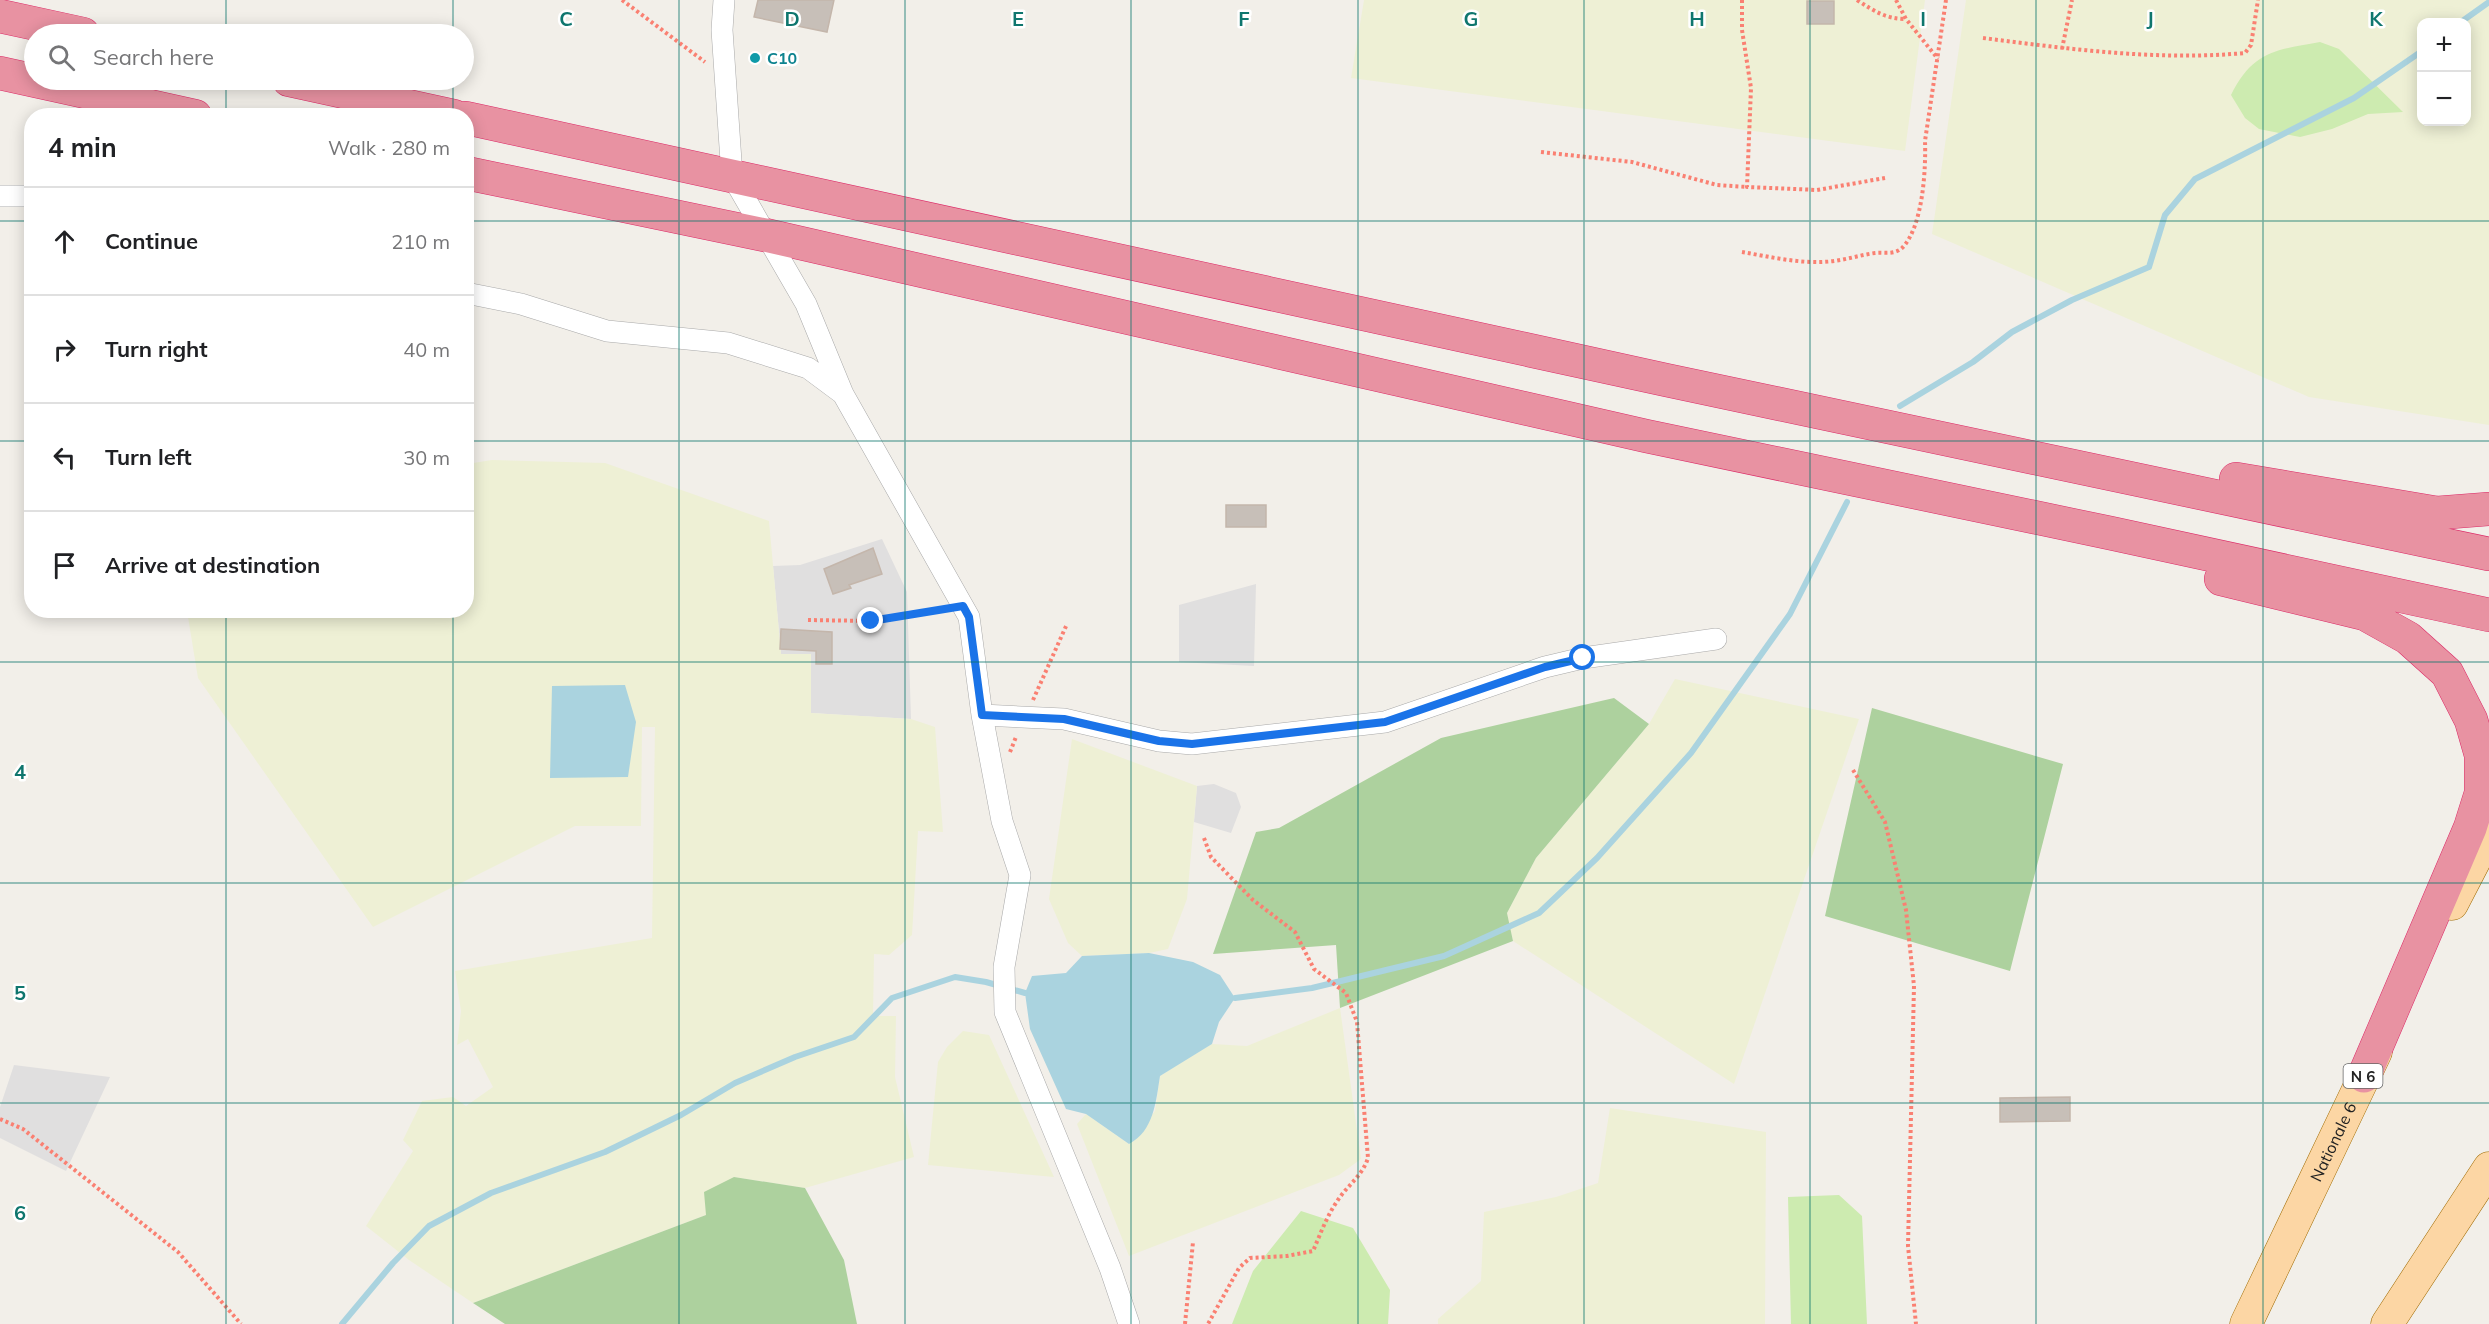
<!DOCTYPE html>
<meta charset="utf-8">
<style>
:root{--surface:#fff;--page:#f6f6f6;--text:#202124;--muted:#757577;--line:#e0e0e0}
body{margin:0;font-family:Mulish,sans-serif;background:var(--page);color:var(--text)}
.controls{position:absolute;right:18px;top:18px;display:grid;overflow:hidden;border-radius:12px;box-shadow:0 3px 15px #0003}
.controls button{width:54px;height:54px;display:grid;place-items:center;padding:0;border:0;border-bottom:2px solid var(--line);background:var(--surface);color:var(--text);font:30px sans-serif}
.stop{position:absolute;width:18px;height:18px;margin:-14px;border:4px solid #1a73e8;border-radius:50%;background:#fff}
.stop.end{background:#1a73e8;border-color:#fff;box-shadow:0 2px 6px #0008}
.list{margin:0;padding:0;list-style:none}
h2{display:flex;justify-content:space-between;align-items:center;height:78px;margin:0;padding:0 24px;font-size:26px}
h2 small{font-size:20px;font-weight:400;color:var(--muted)}
.list li{display:grid;grid-template-columns:39px 1fr auto;gap:18px;align-items:center;box-sizing:border-box;height:108px;padding:0 24px;border-top:2px solid var(--line)}
.list b{display:block;font-size:22px;white-space:nowrap}
.list em{font-size:20px;font-style:normal;color:var(--muted)}
.icon{flex:none;width:33px;height:33px;fill:none;stroke:currentColor;stroke-width:2;stroke-linecap:round;stroke-linejoin:round}
.map{position:relative;flex:none;width:2489px;height:1324px;overflow:hidden}
.search{position:absolute;background:var(--surface);box-shadow:0 3px 15px #0003;left:24px;top:24px;width:450px;height:66px;display:flex;align-items:center;gap:15px;box-sizing:border-box;padding:0 21px;border-radius:33px;color:var(--muted);font-size:22px}
.panel{position:absolute;background:var(--surface);box-shadow:0 3px 15px #0003;left:24px;top:108px;width:450px;height:510px;border-radius:24px}
.map>svg:first-child{display:block}
.residential{fill:#e0dfdf}
.farmland{fill:#eef0d5;fill-rule:evenodd}
.grass{fill:#cdebb0}
.forest{fill:#add19e}
.water{fill:#aad3df}
.lines{fill:none;stroke-linecap:round;stroke-linejoin:round}
.stream{stroke:#aad3df;stroke-width:6}
.building{fill:#c7bfb8;stroke:#c4b6ab;stroke-width:1.5}
.street-casing{stroke:#a9a9a9;stroke-width:22}
.primary-casing{stroke:#a06b00;stroke-width:33}
.highway-casing{stroke:#dc2a67;stroke-width:34}
.path{stroke:#fa8072;stroke-width:4;stroke-dasharray:3 3;stroke-linecap:butt}
.street{stroke:#fff;stroke-width:21}
.primary{stroke:#fcd6a4;stroke-width:32}
.highway{stroke:#e892a2;stroke-width:33}
.route{stroke:#1a73e8;stroke-width:8}
.grid{fill:none;stroke:#0f766e;stroke-width:1.5;stroke-opacity:0.55}
.culture-dot{fill:#0f9aa8;stroke:#fff;stroke-width:2}
.labels{text-anchor:middle;dominant-baseline:central;stroke-width:5;stroke-linejoin:round;paint-order:stroke}
.shield{fill:#fff;stroke:#646464;stroke-width:1.5}
.shield-label{font-size:15px;font-weight:bold;fill:#222}
.culture-label{font-size:16px;font-weight:bold;fill:#0d838f;stroke:#fff;text-anchor:start}
.street-label{font-size:16px;fill:#222;stroke:#fff}
.grid-label{font-size:20px;text-anchor:middle;font-weight:bold;fill:#0f766e;stroke:#fff;stroke-width:5;stroke-linejoin:round;paint-order:stroke}
</style>
<div class="map">
<svg width="2489" height="1324" viewBox="0 0 2489 1324">
<rect width="100%" height="100%" fill="#f2efe9"/>
<path class="residential" d="M882 539 907 592 911 719 811 713V654H781L773 566 800 565Z
M1256 584 1254 666 1179 662V605Z
M1214 784 1236 793 1241 807 1231 833 1194 822 1197 786Z
M14 1065 110 1077 66 1171 0 1138V1107Z"/>
<path class="farmland" d="M1364 0H1925L1905 151 1351 78Z
M1966 0H2489V425L2309 397 1932 234ZM2422 22H2466V122H2422Z
M492 460 605 463 769 521 781 654H811V713L911 719 935 727 943 832 918 831 912 935 889 955 874 954 873 1016H896L895 1077 914 1157 805 1188 734 1177 706 1215 473 1303 409 1260 366 1226 413 1151 403 1140 422 1101 453 1097 466 1106 493 1087 468 1039 457 1045 461 1011 455 971 652 938 655 727H642L641 826H575L373 927 198 678 187 611 466 610 467 464Z
M1675 679 1859 719 1734 1084 1513 941 1507 913 1536 858 1649 724Z
M1072 739 1197 786 1187 899 1168 949 1149 953 1082 956 1068 943 1049 899Z
M1340 1008 1361 1159 1339 1175 1129 1256 1077 1124 1086 1114 1129 1144 1155 1111 1160 1076 1177 1065 1212 1044 1247 1046Z
M963 1031 989 1035 1054 1177 928 1165 938 1062 947 1047Z
M1610 1108 1766 1132 1765 1324H1438V1319L1481 1281 1484 1212 1556 1197 1598 1183Z"/>
<path class="grass" d="M2320 42 2339 49 2403 112 2368 114 2332 129 2300 137 2259 129 2245 118 2231 95C2253 51 2275 50 2320 42Z
M1839 1195 1862 1216 1867 1324H1791L1788 1197Z
M1301 1211 1353 1228 1390 1290 1388 1324H1232L1253 1271Z"/>
<path class="forest" d="M1614 698 1649 724 1536 858 1507 913 1513 941 1340 1008 1336 945 1213 954 1256 832 1279 828 1441 738Z
M1872 708 2063 764 2010 971 1825 916Z
M734 1177 805 1188 844 1260 857 1324H505L473 1303 706 1215 704 1192Z"/>
<path class="water" d="M625 685 636 722 628 777 550 778 552 686Z
M1149 953 1193 962 1220 975 1235 998 1219 1022 1212 1044 1160 1076C1156 1101 1154 1131 1129 1144L1086 1114 1066 1109 1030 1029 1025 993 1032 976 1066 973 1082 956Z"/>
<g class="lines">
<path class="stream" d="M2461 22 2489 2
M1900 406 1973 362 2012 332 2072 300 2149 267 2165 215 2195 179 2354 98 2422 51
M1235 998 1312 988 1444 956 1539 913 1597 858 1691 753 1790 614 1847 502
M342 1324 393 1263 429 1226 491 1193 605 1152 681 1115 735 1083 795 1057 854 1037 892 998 955 977 986 982 1025 993"/>
</g>
<path class="building" d="M758 0H834L827 32 754 17Z
M1807 1H1834V24H1807Z
M1226 505H1266V527H1226Z
M873 548 882 574 849 585 851 588 833 594 824 569Z
M781 629 832 632V664H816V651L780 649Z
M2070 1097V1121L2000 1122V1098Z"/>
<g class="lines">
<defs>
<path id="street" d="M724 0 722 30 732 176 806 304 843 394 969 617 982 715 1002 821 1020 875 1004 967 1005 1012 1110 1268 1129 1324
M0 196H32
M466 293 521 304 607 331 728 343 808 368 843 394
M982 715 1064 719 1159 741 1192 744 1385 722 1545 667 1583 658 1716 639"/>
<g id="primary">
<path d="M2452 904 2489 833"/>
<path id="s1" d="M2246 1324 2376 1052"/>
<path d="M2387 1324 2489 1168"/>
</g>
<path id="highway" d="M0 16 83 34
M0 73 195 116
M289 80 454 116
M466 118 1666 380 2489 554
M466 173 765 235 1646 436 2110 533 2489 615
M2236 479 2437 513 2489 509
M2221 579 2365 614 2408 638 2447 673 2471 720 2481 755V793L2470 828 2364 1076"/>
</defs>
<use href="#street" class="street-casing"/>
<use href="#primary" class="primary-casing"/>
<use href="#highway" class="highway-casing"/>
<path class="path" d="M622 0 705 62
M1742 0V30L1751 88 1747 187 1817 190 1885 178
M1857 0C1874 11 1886 19 1906 19
M1896 0 1906 19 1938 59
M1983 38C2069 49 2157 61 2245 53L2251 45 2258 0
M2062 49 2072 0
M1541 152 1632 162 1717 185 1747 187
M1742 252C1771 257 1804 265 1834 261 1848 259 1861 255 1875 253 1884 252 1894 255 1902 248 1923 227 1926 169 1925 141L1946 0
M808 620 871 621 944 609
M1033 700 1067 624
M1010 752 1016 737
M1853 770 1885 822 1906 910 1914 986 1908 1246 1916 1324
M1204 838 1211 857 1253 900 1295 932 1314 969 1346 993 1357 1022 1368 1158C1362 1177 1346 1186 1336 1203 1326 1218 1320 1235 1313 1251L1287 1256 1250 1258 1239 1268 1208 1324
M0 1119 23 1129 178 1252 241 1324
M1185 1324 1193 1242"/>
<use href="#street" class="street"/>
<use href="#primary" class="primary"/>
<use href="#highway" class="highway"/>
</g>
<g class="lines">
<path class="route" d="M871 621 963 606 969 617 982 715 1064 719 1159 741 1192 744 1385 722 1545 667 1583 658"/>
</g>
<path class="grid" d="M226 0V34M453 0V34M679 0V1324M905 0V1324M1131 0V1324M1358 0V1324M1584 0V1324M1810 0V1324M2036 0V1324M2263 0V1324M226 80V116M453 80V116M0 221H32M466 221H2489M0 441H32M466 441H2489M226 610V1324M453 610V1324M0 662H2489M0 883H2489M0 1103H2489"/>
<circle class="culture-dot" cx="755" cy="58" r="6"/>
<g class="labels">
<rect class="shield" x="2343.5" y="1064" width="39" height="24" rx="4.5"/>
<g class="shield-label">
<text x="2363" y="1076">N 6</text>
</g>
<g class="culture-label">
<text x="767" y="58">C10</text>
</g>
<g class="street-label">
<text stroke="none"><textPath href="#s1" startOffset="202">Nationale 6</textPath></text>
</g>
</g>
<g class="grid-label">
<text x="566" y="26">C</text>
<text x="792" y="26">D</text>
<text x="1018" y="26">E</text>
<text x="1244" y="26">F</text>
<text x="1471" y="26">G</text>
<text x="1697" y="26">H</text>
<text x="1923" y="26">I</text>
<text x="2150" y="26">J</text>
<text x="2376" y="26">K</text>
<text x="20" y="779">4</text>
<text x="20" y="1000">5</text>
<text x="20" y="1220">6</text>
</g>
</svg>
<div class="controls">
<button>+</button>
<button>−</button>
</div>
<div class="stop" style="left:1583px;top:658px"></div>
<div class="stop end" style="left:871px;top:621px"></div>
<div class="search"><svg class="icon" aria-label="search" viewBox="0 0 24 24"><circle cx="10" cy="10" r="6"/><path d="M15 15l6 6"/></svg>Search here</div>
<section class="panel">
<h2>4 min<small>Walk · 280 m</small></h2>
<ul class="list">
<li><svg class="icon" aria-label="ahead" viewBox="0 0 24 24"><path d="M12 20V5M6 11l6-6 6 6"/></svg><div><b>Continue</b></div><em>210 m</em></li>
<li><svg class="icon" aria-label="right" viewBox="0 0 24 24"><path d="M7 20v-9h11M14 6l5 5-5 5"/></svg><div><b>Turn right</b></div><em>40 m</em></li>
<li><svg class="icon" aria-label="left" viewBox="0 0 24 24"><path d="M17 20v-9H6M10 6l-5 5 5 5"/></svg><div><b>Turn left</b></div><em>30 m</em></li>
<li><svg class="icon" aria-label="arrive" viewBox="0 0 24 24"><path d="M6 21V4h12l-3 4 3 4H6"/></svg><div><b>Arrive at destination</b></div></li>
</ul>
</section>
</div>
